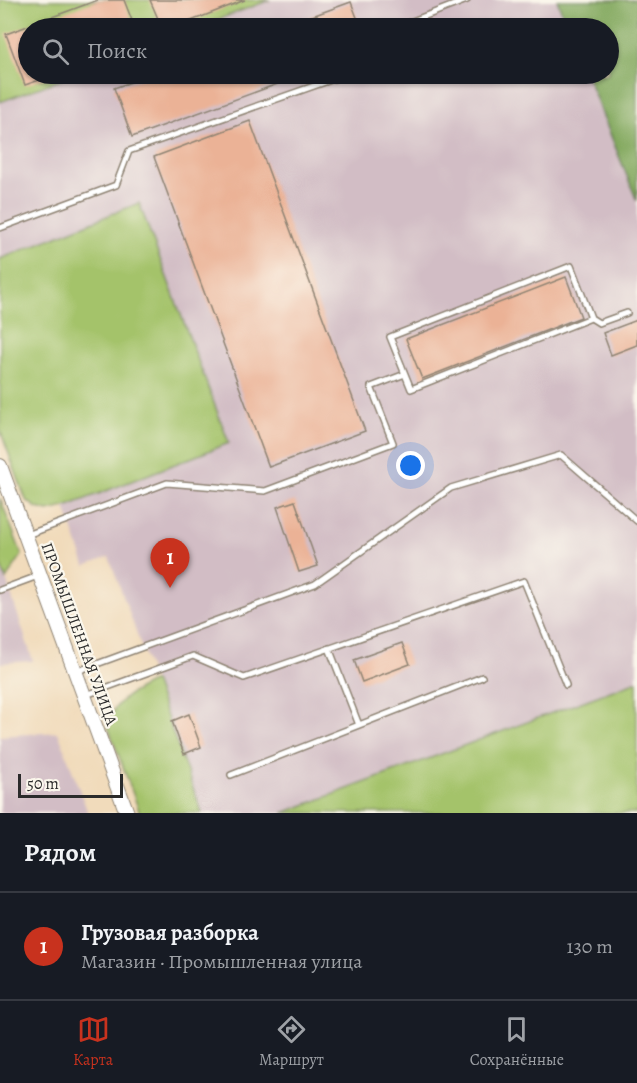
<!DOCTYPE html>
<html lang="ru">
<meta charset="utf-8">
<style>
:root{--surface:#171b24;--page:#242831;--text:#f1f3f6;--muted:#9ea1a6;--line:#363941;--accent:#c8321e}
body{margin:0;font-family:Alegreya,serif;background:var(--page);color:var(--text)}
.scale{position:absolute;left:18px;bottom:15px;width:105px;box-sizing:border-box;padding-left:6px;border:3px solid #2b2b2b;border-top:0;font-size:16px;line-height:21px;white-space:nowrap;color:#2b2b2b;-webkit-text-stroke:4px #fbf7ec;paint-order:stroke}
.you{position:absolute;left:411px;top:466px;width:21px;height:21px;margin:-15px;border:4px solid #fff;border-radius:50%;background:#1a73e8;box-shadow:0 0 0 9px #1a73e833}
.badge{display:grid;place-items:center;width:39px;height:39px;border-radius:50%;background:var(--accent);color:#fff;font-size:20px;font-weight:700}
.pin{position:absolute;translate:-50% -50px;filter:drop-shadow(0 2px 3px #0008)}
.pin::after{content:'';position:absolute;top:32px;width:21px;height:18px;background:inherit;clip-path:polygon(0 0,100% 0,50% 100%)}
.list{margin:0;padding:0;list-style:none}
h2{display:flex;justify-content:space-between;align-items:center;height:78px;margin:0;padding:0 24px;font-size:26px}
h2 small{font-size:20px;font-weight:400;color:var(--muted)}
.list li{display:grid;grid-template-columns:39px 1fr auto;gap:18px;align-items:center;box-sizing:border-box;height:108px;padding:0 24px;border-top:2px solid var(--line)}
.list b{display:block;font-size:22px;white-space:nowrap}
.list p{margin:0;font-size:20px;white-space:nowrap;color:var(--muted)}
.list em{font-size:20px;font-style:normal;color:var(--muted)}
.icon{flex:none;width:33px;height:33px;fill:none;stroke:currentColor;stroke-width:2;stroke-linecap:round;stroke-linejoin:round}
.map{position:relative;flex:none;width:637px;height:813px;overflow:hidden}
.search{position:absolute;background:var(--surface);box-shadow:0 2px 4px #0004;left:18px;right:18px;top:18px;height:66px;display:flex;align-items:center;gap:15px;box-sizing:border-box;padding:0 21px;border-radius:33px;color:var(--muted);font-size:22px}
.sheet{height:186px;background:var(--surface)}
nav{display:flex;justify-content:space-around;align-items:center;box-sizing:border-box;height:84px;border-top:2px solid var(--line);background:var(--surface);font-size:16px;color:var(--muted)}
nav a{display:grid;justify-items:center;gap:3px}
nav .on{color:var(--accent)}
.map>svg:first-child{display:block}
.industrial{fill:#d2bdc5}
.green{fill:#a4c36b;stroke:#68774b;stroke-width:1.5}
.forest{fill:#83a95f;stroke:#576a45;stroke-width:1.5}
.building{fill:#ebb296}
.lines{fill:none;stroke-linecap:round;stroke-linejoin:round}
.service-casing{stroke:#8e8373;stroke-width:8}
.tertiary-casing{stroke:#8e8373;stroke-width:16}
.service{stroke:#fff;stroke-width:5}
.tertiary{stroke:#fff;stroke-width:14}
.labels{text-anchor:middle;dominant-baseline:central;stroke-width:4.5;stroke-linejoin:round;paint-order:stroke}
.street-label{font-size:16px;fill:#2b2b2b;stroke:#fbf7ec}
</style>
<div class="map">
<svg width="637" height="813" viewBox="0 0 637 813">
<rect width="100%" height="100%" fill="#fbf7ec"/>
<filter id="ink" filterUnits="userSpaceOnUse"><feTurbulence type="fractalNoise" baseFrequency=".0167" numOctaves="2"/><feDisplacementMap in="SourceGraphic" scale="12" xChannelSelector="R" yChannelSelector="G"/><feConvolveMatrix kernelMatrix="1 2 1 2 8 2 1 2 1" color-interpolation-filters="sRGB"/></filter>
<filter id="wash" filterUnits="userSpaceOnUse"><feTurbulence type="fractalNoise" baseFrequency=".008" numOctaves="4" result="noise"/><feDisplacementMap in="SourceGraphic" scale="24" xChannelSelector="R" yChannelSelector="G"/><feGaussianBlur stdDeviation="1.35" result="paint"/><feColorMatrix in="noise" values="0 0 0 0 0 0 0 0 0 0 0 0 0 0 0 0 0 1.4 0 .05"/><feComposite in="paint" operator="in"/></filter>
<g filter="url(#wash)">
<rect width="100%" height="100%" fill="#f1dbbb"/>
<path class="industrial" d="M270 0H557L568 28H195Z
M76 74H586L637 202V681L283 813H202L109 557 85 566 65 507 228 443 139 203 0 259V102Z
M0 564 6 579 33 661 0 663Z
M58 732 88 813H0V736Z"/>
<path class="green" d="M0 0H270L195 28H28V74H76L0 102Z
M139 203 229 443 65 507 48 511 37 508 26 500 0 430V259Z
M0 498 22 555 6 579 0 564Z
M154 681 202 813H140L107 724C116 699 131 693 154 681Z
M637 681V813H283L616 689Z"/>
<path class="forest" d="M557 0H637V201L586 74H608V28H568Z"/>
<g id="blocks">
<path class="building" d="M98 0H124L135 28H28V74H57L25 85 6 34Z
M150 0H245L173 28H162Z
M351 2 361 28H279Z
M154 74H305L132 137 114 88Z
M250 121 365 431 269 467 154 157Z
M566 277 581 317 422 379 406 339Z
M637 320V345L611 355 603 333Z
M295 501 318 566 299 572 277 507Z
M402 643 410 664 362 682 354 660Z
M189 714 201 747 184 754 172 721Z"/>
</g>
</g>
<g filter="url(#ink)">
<use href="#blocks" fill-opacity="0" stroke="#8e8373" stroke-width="1.5"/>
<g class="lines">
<defs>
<path id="service" d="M400 28 402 25 467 0
M0 228 116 185 129 151 348 74
M571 266 591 318 411 389 390 337Z
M591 318 599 323 627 313
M27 535 167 483 265 491 393 443 371 387 405 374
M0 590 38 576
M329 648 359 725
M75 672 315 584 451 488 561 455 637 521
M86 695 193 656 244 678 524 581 566 685
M231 775 482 677"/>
<path id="tertiary" d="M0 466 127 813"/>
</defs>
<use href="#service" class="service-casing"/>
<use href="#tertiary" class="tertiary-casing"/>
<use href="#service" class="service"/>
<use href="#tertiary" class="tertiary"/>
</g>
</g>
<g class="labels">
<g class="street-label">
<text transform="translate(79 634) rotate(70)">ПРОМЫШЛЕННАЯ УЛИЦА</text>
</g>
</g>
</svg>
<div class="scale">50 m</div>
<div class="you"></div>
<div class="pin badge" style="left:170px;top:588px">1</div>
<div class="search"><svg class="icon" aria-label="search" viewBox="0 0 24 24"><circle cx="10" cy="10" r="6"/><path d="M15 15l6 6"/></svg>Поиск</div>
</div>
<section class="sheet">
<h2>Рядом<small></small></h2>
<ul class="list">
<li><span class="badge">1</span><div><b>Грузовая разборка</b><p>Магазин · Промышленная улица</p></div><em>130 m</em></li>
</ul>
</section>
<nav>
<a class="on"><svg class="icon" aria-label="map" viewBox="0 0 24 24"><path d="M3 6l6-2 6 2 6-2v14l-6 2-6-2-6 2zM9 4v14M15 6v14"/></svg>Карта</a>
<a><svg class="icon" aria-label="directions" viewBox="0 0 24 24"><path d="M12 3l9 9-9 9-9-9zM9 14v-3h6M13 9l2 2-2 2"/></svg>Маршрут</a>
<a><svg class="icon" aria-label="saved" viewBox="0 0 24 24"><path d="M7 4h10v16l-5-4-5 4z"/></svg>Сохранённые</a>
</nav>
